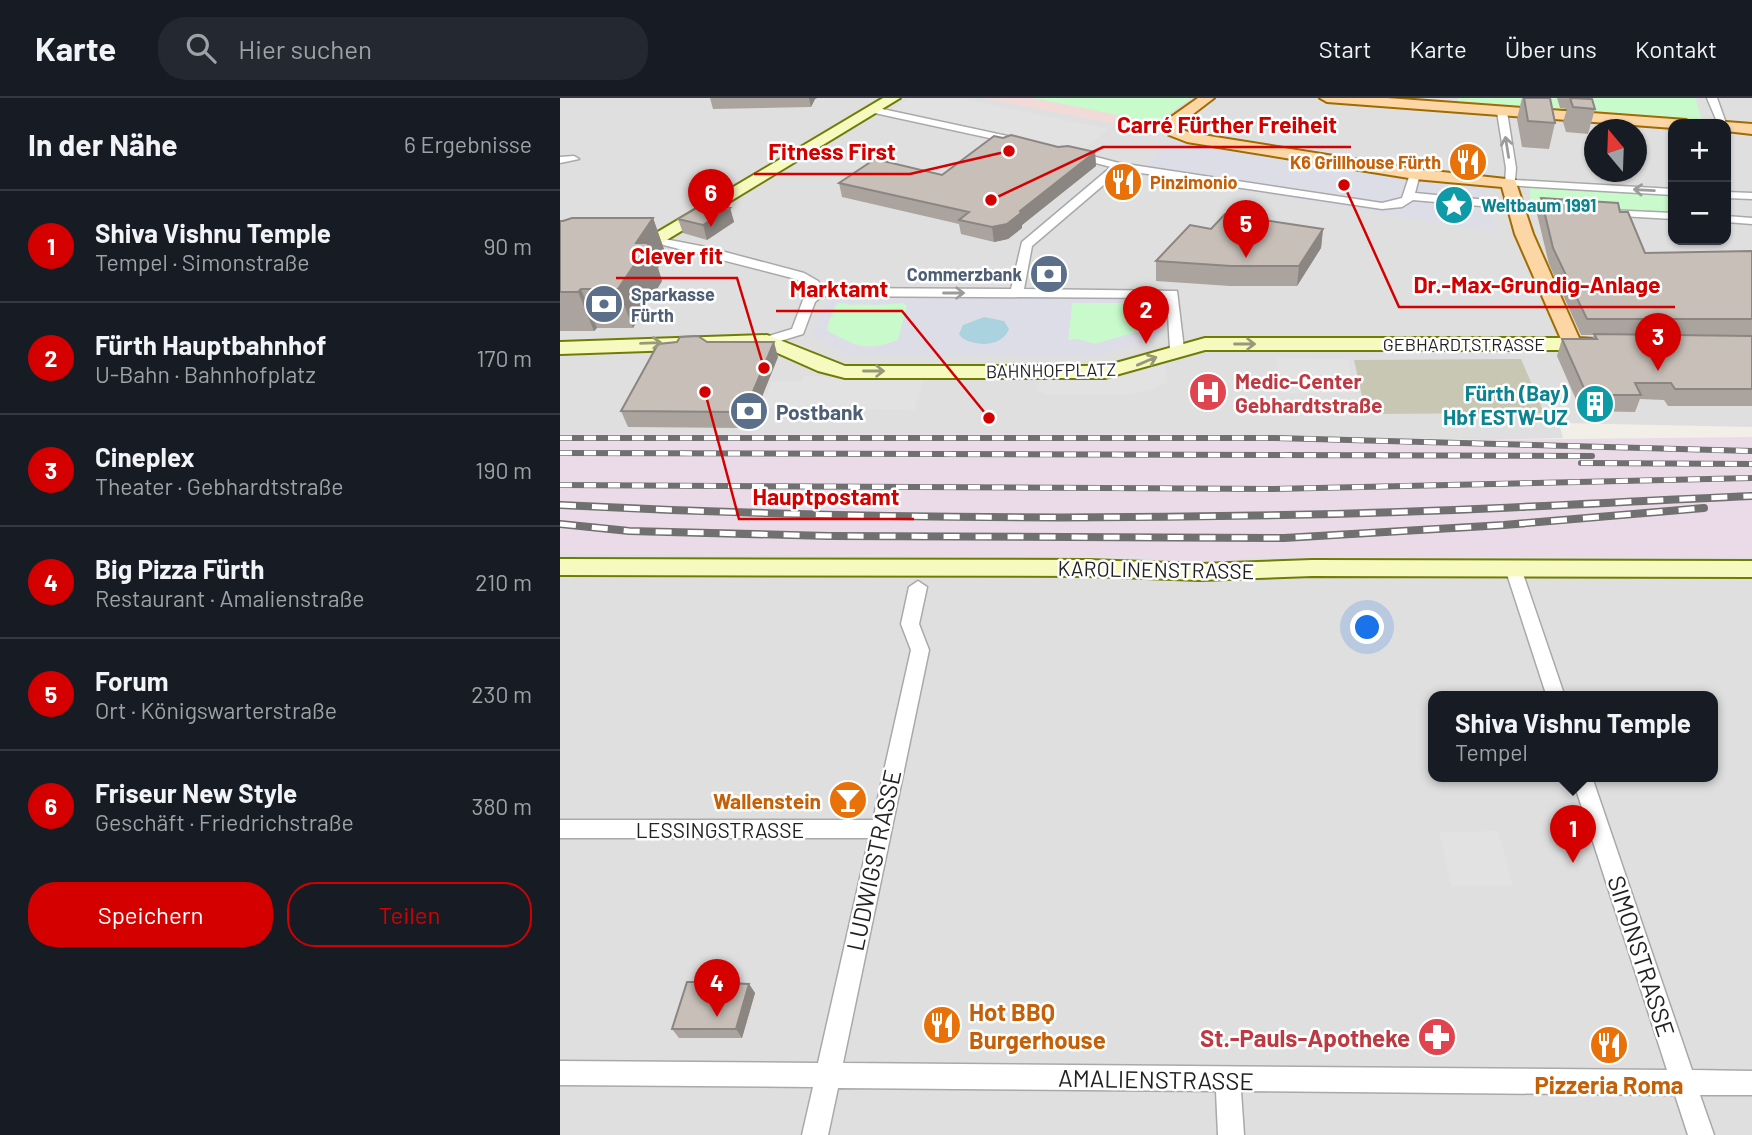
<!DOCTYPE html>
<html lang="de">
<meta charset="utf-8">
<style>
:root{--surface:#171b24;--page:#242831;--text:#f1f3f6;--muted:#9ea1a6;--line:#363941;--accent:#d40000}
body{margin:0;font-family:Barlow,sans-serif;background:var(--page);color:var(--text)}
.controls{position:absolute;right:21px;top:21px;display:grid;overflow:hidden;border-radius:14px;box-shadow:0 2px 5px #0004}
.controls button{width:63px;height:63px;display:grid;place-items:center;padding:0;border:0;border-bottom:2px solid var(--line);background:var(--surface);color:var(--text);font:35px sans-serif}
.compass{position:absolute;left:1024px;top:21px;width:63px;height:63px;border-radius:50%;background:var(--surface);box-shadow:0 2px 5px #0004;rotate:341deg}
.you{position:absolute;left:808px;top:530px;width:24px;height:24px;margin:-18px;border:5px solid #fff;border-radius:50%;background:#1a73e8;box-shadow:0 0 0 10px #1a73e833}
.badge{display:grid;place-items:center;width:46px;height:46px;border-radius:50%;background:var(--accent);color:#fff;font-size:23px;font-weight:700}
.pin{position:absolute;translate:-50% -58px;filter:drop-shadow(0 2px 4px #0008)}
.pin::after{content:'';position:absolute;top:37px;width:24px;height:21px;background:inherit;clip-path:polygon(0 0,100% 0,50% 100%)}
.popup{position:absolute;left:868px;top:593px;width:290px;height:91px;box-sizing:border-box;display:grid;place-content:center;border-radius:14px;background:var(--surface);filter:drop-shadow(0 2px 5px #0005);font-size:23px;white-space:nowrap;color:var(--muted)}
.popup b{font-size:26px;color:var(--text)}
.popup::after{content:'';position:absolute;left:50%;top:100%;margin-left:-14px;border:14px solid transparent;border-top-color:var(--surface)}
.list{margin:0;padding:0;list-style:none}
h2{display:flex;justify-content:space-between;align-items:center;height:91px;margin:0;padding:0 28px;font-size:30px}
h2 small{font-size:23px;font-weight:400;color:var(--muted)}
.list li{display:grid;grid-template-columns:46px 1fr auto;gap:21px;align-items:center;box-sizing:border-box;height:112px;padding:0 28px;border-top:2px solid var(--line)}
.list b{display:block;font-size:26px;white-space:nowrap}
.list p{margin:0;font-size:23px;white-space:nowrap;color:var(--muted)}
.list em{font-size:23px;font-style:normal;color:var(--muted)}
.actions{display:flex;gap:14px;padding:21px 28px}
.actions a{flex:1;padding:16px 0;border:2px solid var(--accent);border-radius:28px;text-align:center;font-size:24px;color:var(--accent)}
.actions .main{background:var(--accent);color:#fff}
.icon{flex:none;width:38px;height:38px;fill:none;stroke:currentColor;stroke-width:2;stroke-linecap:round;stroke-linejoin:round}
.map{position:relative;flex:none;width:1192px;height:1037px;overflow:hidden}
header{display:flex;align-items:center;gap:42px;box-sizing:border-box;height:98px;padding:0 35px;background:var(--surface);border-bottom:2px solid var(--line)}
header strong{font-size:33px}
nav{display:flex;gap:38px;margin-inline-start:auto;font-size:24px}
.search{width:490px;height:63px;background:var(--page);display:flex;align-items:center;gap:18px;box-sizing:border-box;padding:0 24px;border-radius:28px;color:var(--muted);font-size:26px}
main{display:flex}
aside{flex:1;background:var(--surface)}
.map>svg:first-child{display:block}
.residential{fill:#e0dfdf;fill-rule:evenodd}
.commercial{fill:#f2dad9}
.industrial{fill:#ebdbe8}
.construction{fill:#c7c7b4}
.park{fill:#c8facc}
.parking{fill:#e2e2e2}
.plaza{fill:#dddde8;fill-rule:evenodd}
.water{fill:#aad3df}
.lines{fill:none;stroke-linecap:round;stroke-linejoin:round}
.street-casing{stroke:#a9a9a9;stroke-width:3}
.secondary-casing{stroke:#707d05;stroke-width:4}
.primary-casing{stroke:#a06b00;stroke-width:4}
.street{fill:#fff;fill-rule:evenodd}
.secondary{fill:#f7fabf;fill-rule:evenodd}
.primary{fill:#fcd6a4;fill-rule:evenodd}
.rail-far1-casing{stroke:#707070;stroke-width:6}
.rail-casing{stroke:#707070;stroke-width:8}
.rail-far1{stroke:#fff;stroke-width:4.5;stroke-dasharray:12;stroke-linecap:butt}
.rail{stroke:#fff;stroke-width:5;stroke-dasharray:16;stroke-linecap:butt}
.wall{fill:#aba49e}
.shaded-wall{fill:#8b8681}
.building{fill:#c7bfb8;stroke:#8b8681;stroke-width:2}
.oneway{stroke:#9c9c9c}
.oneway2{stroke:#979978}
.labels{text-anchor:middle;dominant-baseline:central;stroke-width:5;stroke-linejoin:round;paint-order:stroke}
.far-food-label{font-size:18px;font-weight:bold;fill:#c56008;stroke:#fff;text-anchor:end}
.far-culture-label{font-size:18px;font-weight:bold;fill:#0d838f;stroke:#fff;text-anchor:start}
.far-service-label{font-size:18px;font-weight:bold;fill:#4e5e75;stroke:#fff;text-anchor:end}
.far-street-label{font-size:18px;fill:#222;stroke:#fff}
.health-label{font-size:21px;font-weight:bold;fill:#be3a42;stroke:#fff;text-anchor:start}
.culture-label{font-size:21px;font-weight:bold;fill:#0d838f;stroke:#fff;text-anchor:end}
.service-label{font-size:21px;font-weight:bold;fill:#4e5e75;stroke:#fff;text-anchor:start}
.street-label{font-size:21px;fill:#222;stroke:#fff}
.food-label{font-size:21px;font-weight:bold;fill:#c56008;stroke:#fff;text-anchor:end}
.near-street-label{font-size:24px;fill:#222;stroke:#fff}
.near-food-label{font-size:24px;font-weight:bold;fill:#c56008;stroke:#fff;text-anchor:start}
.near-health-label{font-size:24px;font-weight:bold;fill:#be3a42;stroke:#fff;text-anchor:end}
.leader{fill:none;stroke:#d40000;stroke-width:2.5}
.callout-dot{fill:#d40000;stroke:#fff;stroke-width:2.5}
.callout-label{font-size:23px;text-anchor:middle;font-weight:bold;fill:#d40000;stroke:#fff;stroke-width:5;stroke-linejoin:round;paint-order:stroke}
</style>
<header>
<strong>Karte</strong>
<div class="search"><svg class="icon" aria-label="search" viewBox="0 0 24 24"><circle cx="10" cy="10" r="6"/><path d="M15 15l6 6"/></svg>Hier suchen</div>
<nav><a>Start</a><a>Karte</a><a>Über uns</a><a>Kontakt</a></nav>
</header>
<main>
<aside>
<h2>In der Nähe<small>6 Ergebnisse</small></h2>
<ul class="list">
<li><span class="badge">1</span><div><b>Shiva Vishnu Temple</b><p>Tempel · Simonstraße</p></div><em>90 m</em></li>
<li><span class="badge">2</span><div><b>Fürth Hauptbahnhof</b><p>U-Bahn · Bahnhofplatz</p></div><em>170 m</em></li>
<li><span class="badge">3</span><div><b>Cineplex</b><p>Theater · Gebhardtstraße</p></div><em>190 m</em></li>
<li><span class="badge">4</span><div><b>Big Pizza Fürth</b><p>Restaurant · Amalienstraße</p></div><em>210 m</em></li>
<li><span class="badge">5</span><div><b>Forum</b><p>Ort · Königswarterstraße</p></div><em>230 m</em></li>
<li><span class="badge">6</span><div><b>Friseur New Style</b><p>Geschäft · Friedrichstraße</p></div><em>380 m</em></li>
</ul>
<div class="actions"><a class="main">Speichern</a><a>Teilen</a></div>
</aside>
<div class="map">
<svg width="1192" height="1037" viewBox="0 0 1192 1037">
<rect width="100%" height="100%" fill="#f2efe9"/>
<path class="residential" d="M0 0H898V4L1141 22 1135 0H1192V329L999 325 1003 340 929 342 563 335H0ZM1113 26H1166V142H1113ZM1034 32H1076V74H1034Z
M0 455 590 460V465H681L680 460 1192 459V1037H0ZM873 599H1153V679H873Z"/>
<path class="commercial" d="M424 0H472L590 23 581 31Z"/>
<path class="industrial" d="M0 335H563L929 342 1192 339V459L681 460V465H590V460L0 455Z"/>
<path class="construction" d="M961 261 984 315 806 316 794 262Z"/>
<path class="park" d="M473 0H631L602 21 582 22Z
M898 0H1135L1142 22 898 4Z
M970 90 1113 98V116L971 107Z
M277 205H287V207L344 205 347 208 338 242C305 254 296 248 267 233L270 217Z
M512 205H593L592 230 535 246 518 241 508 242Z"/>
<path class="parking" d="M350 0H397L548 31 522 53 329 13Z
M717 260 788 261 794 295H720Z
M605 261 607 284 593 291 571 296H484L477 292 480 278H546L574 274Z
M244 278H364L355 312 201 310 212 284H241Z
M938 733 953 788H891L879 734Z"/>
<path class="plaza" d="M615 39 915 85 924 92 925 103 939 135 578 75Z
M592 200 601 203 600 238 539 258H288L252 237 265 204 273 201ZM277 205 317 207 343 205 347 208 338 242 319 249H299L267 233 269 221 274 217 271 216ZM512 205H593L591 230 535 246 518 241 508 242ZM424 219 444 223 448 235 439 243 424 246H415L399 236 400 231 408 223Z"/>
<path class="water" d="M424 219 444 223 449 231C442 249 417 249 402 240L399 236 403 227Z"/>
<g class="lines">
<defs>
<path id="street" d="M1147 0H1157L1167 28 1158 26Z
M313 9 466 42 471 45 466 48 310 14 308 12Z
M942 11 947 14 956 70 955 82 1113 91V97L945 87 946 70 937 14Z
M513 53 559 65 822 105 842 100 850 76 855 73 860 76 855 95 1001 109 1007 112 1001 115 853 102 842 109 822 111 561 72 472 148 464 191 617 193 624 251 617 255 610 251 607 200 262 198 255 204 243 236 207 247 202 246V240L232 231 243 202 252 193 236 181 88 143 94 139 146 149 244 175 258 183 263 190 451 191 462 144 551 69 509 58V54Z
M0 59 14 58 19 61 0 65Z
M1166 94 1192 95V101L1166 100Z
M1047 112 1113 115V121L1043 117 1041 115Z
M1166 118 1192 120V126L1166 124Z
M953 464 961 470 1005 599H987L945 470Z
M358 483 367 489 359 526 369 552 283 965 1107 972 1012 679H1032L1132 972 1192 973V997H1140L1154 1037H1128L1115 997 681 993 684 1037H658L656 993 278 990 268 1037H242L253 989 0 987V963L258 965 309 740H0V722H313L351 552 341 526 349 489Z"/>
<path id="secondary" d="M323 0H340L100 146 69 148 61 143 69 138H91Z
M207 237 285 268H545L645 240H1012L1021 246 1012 252H645L545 280H285L258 273 204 249 0 256V244Z
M0 461 529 462 640 466 752 462 1192 463V479L752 478 640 482 529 478 0 477Z"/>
<path id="primary" d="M638 0H654L620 26 621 31 630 35 855 71 955 82 973 136 1019 240 1050 242 1053 246 1050 250H1005L955 136 942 89 855 81 627 44 609 37 605 25 607 22Z
M760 0H827L1126 22 1133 26H1113V30L767 4Z
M1166 24 1192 26V36L1166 33V26H1160Z"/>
</defs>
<use href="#street" class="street-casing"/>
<use href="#secondary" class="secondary-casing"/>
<use href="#primary" class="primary-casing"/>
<use href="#street" class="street"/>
<use href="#secondary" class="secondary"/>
<use href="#primary" class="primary"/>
<defs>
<path id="rail-far1" d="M0 340H715L1192 353
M0 355 1032 358
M1021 365 1192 366
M0 387 713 391 1192 380"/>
<path id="rail" d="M0 407C279 421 559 423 839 414 957 410 1074 403 1192 398
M0 426 69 433 269 438 724 440 944 427 1144 410"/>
</defs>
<use href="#rail-far1" class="rail-far1-casing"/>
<use href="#rail" class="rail-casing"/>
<use href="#rail-far1" class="rail-far1"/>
<use href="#rail" class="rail"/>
</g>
<path class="wall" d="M150 0H257L255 1 251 9 153 11Z
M962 0H990L995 25 989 51 962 49 957 21Z
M997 0H1025L1035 11 1028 36 1006 34 1003 24 1007 11 1000 10Z
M443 40 535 54 536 68 462 127V130L448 141 434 144 401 136 399 126 282 99 279 85 382 77Z
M981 100 1060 114 1085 155 1192 153V237H1139L1192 238V308H1108L1104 302 1080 301 1075 314 1021 313 997 258 1002 241H1032L1034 237H1021L989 166 977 116Z
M170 110 174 124 147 142 123 135 118 121Z
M93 120 106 157 98 170 102 183 73 230H37L34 233H0V123Z
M651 131H763L761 150 737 188H670L596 183V163Z
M147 244 218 259 191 326 182 330 68 329 61 313Z
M176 885 189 886 195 895 182 940H119L112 931Z"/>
<path class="shaded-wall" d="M249 0H257L255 1 251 9Z
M535 54 536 68 462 127V130L448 141 434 144 432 129 460 113Z
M170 110 174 124 147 142 143 127Z
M93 120 106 157 98 170 102 183 73 230 58 191 76 145Z
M763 131 761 150 737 188 739 168Z
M21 191 37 230 34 233 18 194Z
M214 244 218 259 191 326 182 330 176 314Z
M171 876 177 885H168Z
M189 886 195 895 182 940 176 931Z"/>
<path class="building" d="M964 0H990L995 25 968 23Z
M1010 0 1032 1 1035 11 1013 9Z
M451 37 498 49 508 48 535 54 460 113 461 115 447 126 432 129 399 122 409 114 279 85 315 61 382 77 434 38 443 40Z
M981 100 1058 105 1060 114H1068L1085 155 1192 153V221H1027L993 150Z
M147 104 170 110 143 127 118 121Z
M665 116 763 131 739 168H671L596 163 630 127 651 131Z
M12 120H93L76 145H89L58 191H21L18 194H0V123H3Z
M1034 236 1192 238V291H1115L1111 285H1075L1081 297H1027L1002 241H1037Z
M138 238 147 244H214L186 310 176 314 61 313 98 246 117 244 120 239Z
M151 875 171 876 168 885 189 886 176 931H112L127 884H149Z"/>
<defs><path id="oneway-shaft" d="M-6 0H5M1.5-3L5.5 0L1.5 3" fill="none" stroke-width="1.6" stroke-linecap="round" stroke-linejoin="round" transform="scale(1.75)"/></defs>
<g class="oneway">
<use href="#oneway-shaft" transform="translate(947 49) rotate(-99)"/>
<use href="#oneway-shaft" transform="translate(1084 92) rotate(-177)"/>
<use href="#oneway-shaft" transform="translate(394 195)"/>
</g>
<g class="oneway2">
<use href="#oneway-shaft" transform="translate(91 245) rotate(-2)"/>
<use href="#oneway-shaft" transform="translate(685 246)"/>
<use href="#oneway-shaft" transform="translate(587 263) rotate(-23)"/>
<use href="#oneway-shaft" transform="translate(314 273)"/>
</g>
<defs>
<symbol id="restaurant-disc" viewBox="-11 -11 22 22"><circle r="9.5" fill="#e8710a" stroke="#fff"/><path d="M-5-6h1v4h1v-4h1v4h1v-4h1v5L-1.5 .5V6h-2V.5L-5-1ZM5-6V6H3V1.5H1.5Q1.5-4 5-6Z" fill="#fff"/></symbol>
<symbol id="sight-disc" viewBox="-11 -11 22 22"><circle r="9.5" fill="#0f9aa8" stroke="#fff"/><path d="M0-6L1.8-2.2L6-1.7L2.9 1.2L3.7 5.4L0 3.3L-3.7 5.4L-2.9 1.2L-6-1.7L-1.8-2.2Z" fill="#fff"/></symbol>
<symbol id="bank-disc" viewBox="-11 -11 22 22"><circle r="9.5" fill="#5c6f8a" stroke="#fff"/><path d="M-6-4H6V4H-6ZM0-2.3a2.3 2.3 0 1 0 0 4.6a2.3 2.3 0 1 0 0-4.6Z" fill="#fff"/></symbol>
<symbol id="hospital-disc" viewBox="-11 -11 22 22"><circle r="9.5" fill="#e0444e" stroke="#fff"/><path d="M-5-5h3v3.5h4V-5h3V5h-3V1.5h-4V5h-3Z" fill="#fff"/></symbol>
<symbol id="building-disc" viewBox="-11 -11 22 22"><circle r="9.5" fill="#0f9aa8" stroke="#fff"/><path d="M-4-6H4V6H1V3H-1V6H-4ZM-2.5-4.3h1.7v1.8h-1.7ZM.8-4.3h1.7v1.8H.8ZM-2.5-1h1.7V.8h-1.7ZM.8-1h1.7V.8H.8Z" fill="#fff"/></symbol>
<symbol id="bar-disc" viewBox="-11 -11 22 22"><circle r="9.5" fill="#e8710a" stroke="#fff"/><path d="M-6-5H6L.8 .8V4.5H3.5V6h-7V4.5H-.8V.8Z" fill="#fff"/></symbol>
<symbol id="pharmacy-disc" viewBox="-11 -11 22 22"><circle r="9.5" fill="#e0444e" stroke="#fff"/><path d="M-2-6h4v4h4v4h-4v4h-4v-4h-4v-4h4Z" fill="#fff"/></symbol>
</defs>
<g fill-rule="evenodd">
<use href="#restaurant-disc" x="886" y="42" width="44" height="44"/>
<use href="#restaurant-disc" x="541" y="62" width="44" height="44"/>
<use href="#sight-disc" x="872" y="85" width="44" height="44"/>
<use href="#bank-disc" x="467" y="154" width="44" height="44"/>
<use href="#bank-disc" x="22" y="184" width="44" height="44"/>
<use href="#hospital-disc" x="626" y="272" width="44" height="44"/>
<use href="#building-disc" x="1013" y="284" width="44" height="44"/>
<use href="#bank-disc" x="167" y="291" width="44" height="44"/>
<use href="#bar-disc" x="266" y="680" width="44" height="44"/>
<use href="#restaurant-disc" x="360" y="905" width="44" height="44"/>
<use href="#pharmacy-disc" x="855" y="917" width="44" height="44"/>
<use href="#restaurant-disc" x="1027" y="925" width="44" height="44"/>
</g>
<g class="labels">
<g class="far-food-label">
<text x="881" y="64">K6 Grillhouse Fürth</text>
<text x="590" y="84" text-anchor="start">Pinzimonio</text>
</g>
<g class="far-culture-label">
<text x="921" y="107">Weltbaum 1991</text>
</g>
<g class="far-service-label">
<text x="462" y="176">Commerzbank</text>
<text x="71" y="196" text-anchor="start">Sparkasse<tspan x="71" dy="21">Fürth</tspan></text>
</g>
<g class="far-street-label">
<text x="904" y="246">GEBHARDTSTRASSE</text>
<text transform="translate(491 272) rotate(-1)">BAHNHOFPLATZ</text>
</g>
<g class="health-label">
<text x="675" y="282">Medic-Center<tspan x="675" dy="24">Gebhardtstraße</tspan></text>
</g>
<g class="culture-label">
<text x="1008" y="294">Fürth (Bay)<tspan x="1008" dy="24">Hbf ESTW-UZ</tspan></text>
</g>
<g class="service-label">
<text x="216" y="313">Postbank</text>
</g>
<g class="street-label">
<text transform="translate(596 471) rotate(1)">KAROLINENSTRASSE</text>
<text x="160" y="731">LESSINGSTRASSE</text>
</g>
<g class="food-label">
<text x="261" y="702">Wallenstein</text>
</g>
<g class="near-street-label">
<text transform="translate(313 762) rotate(-78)">LUDWIGSTRASSE</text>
<text transform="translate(1082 858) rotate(72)">SIMONSTRASSE</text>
<text transform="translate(596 981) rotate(1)">AMALIENSTRASSE</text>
</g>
<g class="near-food-label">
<text x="409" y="913">Hot BBQ<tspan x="409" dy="28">Burgerhouse</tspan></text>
<text x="1049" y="986" text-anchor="middle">Pizzeria Roma</text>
</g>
<g class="near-health-label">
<text x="850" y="939">St.-Pauls-Apotheke</text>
</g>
</g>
<path class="leader" d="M431 102L543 49H791M449 53L350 76H194M204 270L177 180H56M784 87L839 209H1115M429 320L342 213H216M145 294L179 421H354"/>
<g class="callout-dot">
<circle cx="431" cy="102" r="7"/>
<circle cx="449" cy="53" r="7"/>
<circle cx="204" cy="270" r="7"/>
<circle cx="784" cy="87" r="7"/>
<circle cx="429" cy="320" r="7"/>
<circle cx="145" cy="294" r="7"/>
</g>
<g class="callout-label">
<text x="667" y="35">Carré Fürther Freiheit</text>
<text x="272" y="62">Fitness First</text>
<text x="117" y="166">Clever fit</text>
<text x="977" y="195">Dr.-Max-Grundig-Anlage</text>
<text x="279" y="199">Marktamt</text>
<text x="266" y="407">Hauptpostamt</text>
</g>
</svg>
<div class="controls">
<button>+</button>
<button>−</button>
</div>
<svg class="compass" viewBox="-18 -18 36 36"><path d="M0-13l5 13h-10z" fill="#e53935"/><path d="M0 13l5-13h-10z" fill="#9ea1a6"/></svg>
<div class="you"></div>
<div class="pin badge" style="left:1013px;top:765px">1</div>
<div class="popup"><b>Shiva Vishnu Temple</b>Tempel</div>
<div class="pin badge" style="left:586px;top:246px">2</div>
<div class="pin badge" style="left:1098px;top:273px">3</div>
<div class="pin badge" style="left:157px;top:919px">4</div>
<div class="pin badge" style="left:686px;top:160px">5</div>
<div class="pin badge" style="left:151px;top:129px">6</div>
</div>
</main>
